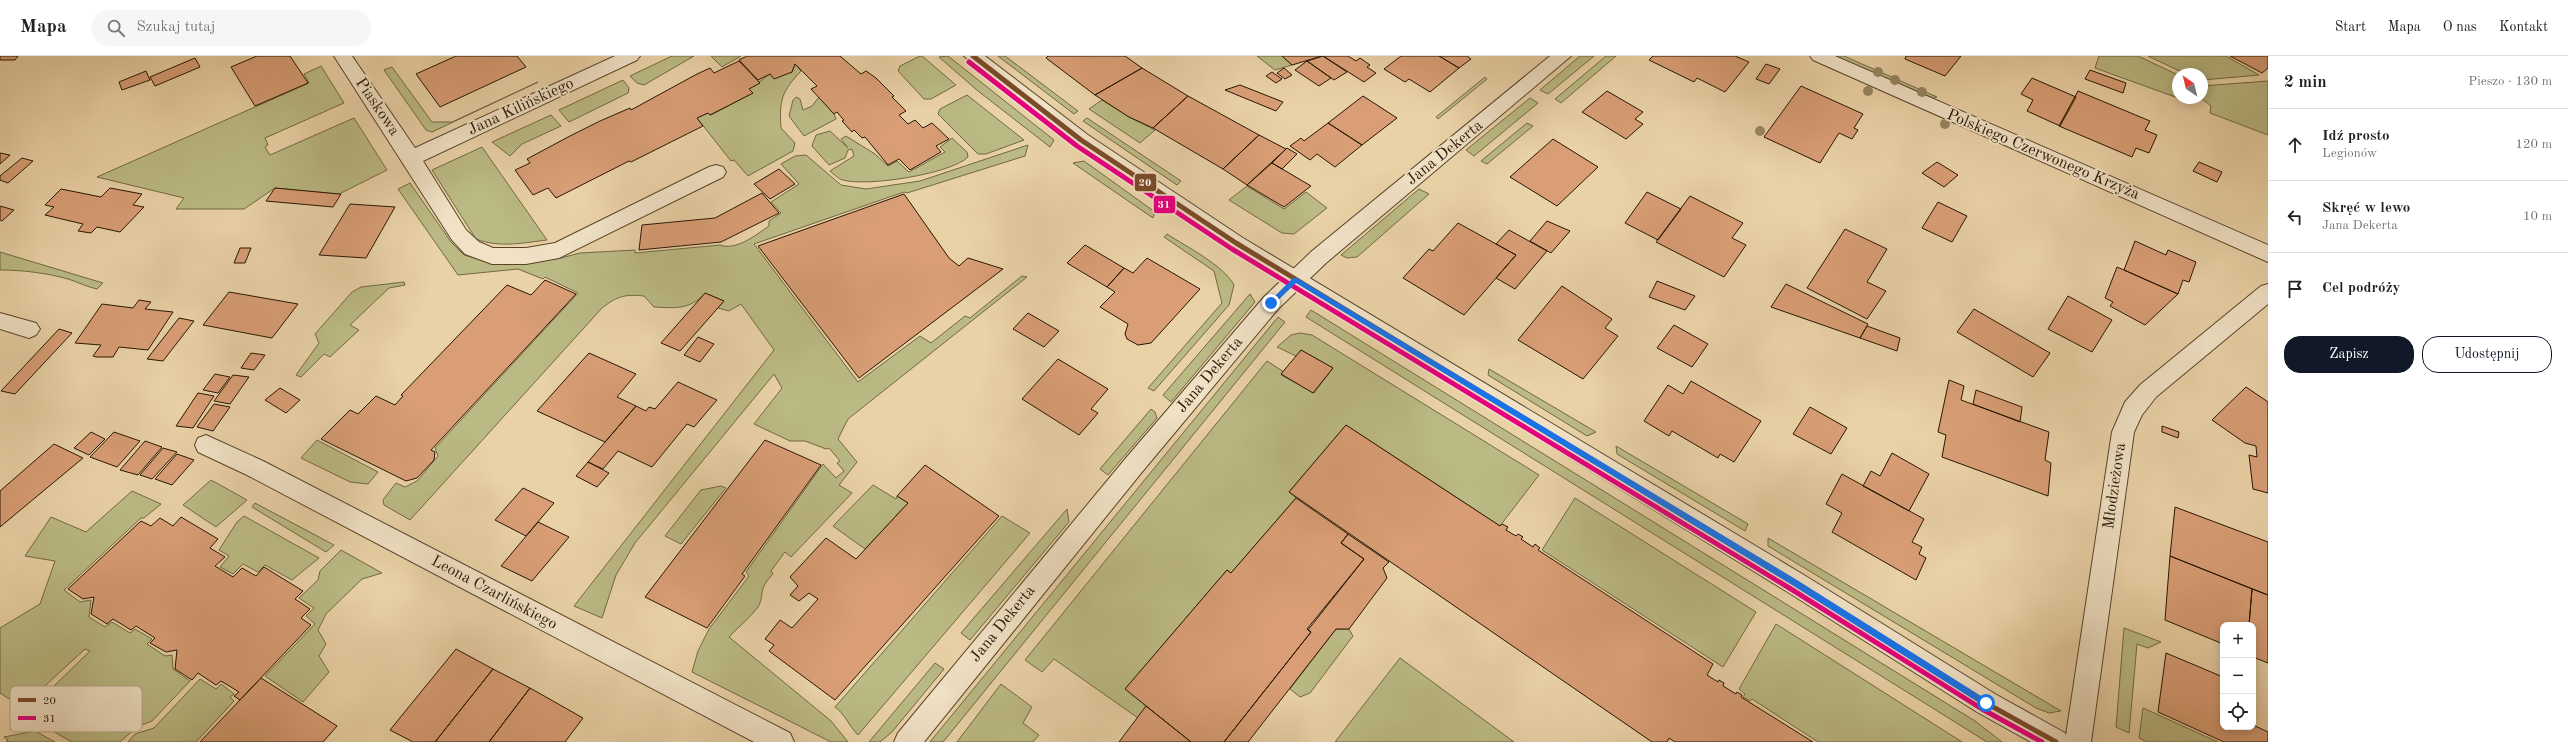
<!DOCTYPE html>
<html lang="pl">
<meta charset="utf-8">
<style>
:root{--surface:#fff;--page:#f6f6f6;--text:#222;--muted:#767676;--line:#e0e0e0;--accent:#111827}
body{margin:0;font-family:"Old Standard TT",serif;background:var(--page);color:var(--text)}
.controls{position:absolute;right:12px;bottom:12px;display:grid;overflow:hidden;border-radius:8px;box-shadow:0 2px 10px #0003}
.controls button{width:36px;height:36px;display:grid;place-items:center;padding:0;border:0;border-bottom:1px solid var(--line);background:var(--surface);color:var(--text);font:20px sans-serif}
.compass{position:absolute;left:2172px;top:12px;width:36px;height:36px;border-radius:50%;background:var(--surface);box-shadow:0 2px 10px #0003;rotate:325deg}
.stop{position:absolute;width:12px;height:12px;margin:-9px;border:3px solid #1a73e8;border-radius:50%;background:#fff}
.stop.end{background:#1a73e8;border-color:#fff;box-shadow:0 1px 4px #0008}
.list{margin:0;padding:0;list-style:none}
h2{display:flex;justify-content:space-between;align-items:center;height:52px;margin:0;padding:0 16px;font-size:17px}
h2 small{font-size:13px;font-weight:400;color:var(--muted)}
.list li{display:grid;grid-template-columns:26px 1fr auto;gap:12px;align-items:center;box-sizing:border-box;height:72px;padding:0 16px;border-top:1px solid var(--line)}
.list b{display:block;font-size:15px;white-space:nowrap}
.list p{margin:0;font-size:13px;white-space:nowrap;color:var(--muted)}
.list em{font-size:13px;font-style:normal;color:var(--muted)}
.actions{display:flex;gap:8px;padding:12px 16px}
.actions a{flex:1;padding:9px 0;border:1px solid var(--accent);border-radius:16px;text-align:center;font-size:14px;color:var(--accent)}
.actions .main{background:var(--accent);color:#fff}
.icon{flex:none;width:22px;height:22px;fill:none;stroke:currentColor;stroke-width:2;stroke-linecap:round;stroke-linejoin:round}
.map{position:relative;flex:none;width:2268px;height:686px;overflow:hidden}
header{display:flex;align-items:center;gap:24px;box-sizing:border-box;height:56px;padding:0 20px;background:var(--surface);border-bottom:1px solid var(--line)}
header strong{font-size:19px}
nav{display:flex;gap:22px;margin-inline-start:auto;font-size:14px}
.search{width:280px;height:36px;background:var(--page);display:flex;align-items:center;gap:10px;box-sizing:border-box;padding:0 14px;border-radius:22px;color:var(--muted);font-size:15px}
main{display:flex}
aside{flex:1;background:var(--surface)}
.map>svg:first-child{display:block}
.green{fill:#bbba84;stroke:#726843}
.building{fill:#d99e76;stroke:#281502}
.lines{fill:none;stroke-linecap:round;stroke-linejoin:round}
.minor-casing{stroke:#58442b;stroke-width:2}
.tertiary-casing{stroke:#58442b;stroke-width:2}
.minor{fill:#f1e2c6;fill-rule:evenodd}
.tertiary{fill:#f1e2c6;fill-rule:evenodd}
.bus-1-casing{stroke:#f1e2c6;stroke-width:8}
.bus-2-casing{stroke:#f1e2c6;stroke-width:8}
.bus-1{stroke:#7a4b2a;stroke-width:5}
.bus-2{stroke:#e5007d;stroke-width:5}
.tree{fill:#988662}
.route{fill:#1a73e8}
.labels{text-anchor:middle;dominant-baseline:central;stroke-width:4;stroke-linejoin:round;paint-order:stroke}
.street-label{font-size:16px;fill:#281502;stroke:#f1e2c6}
.key{fill:#f1e2c6;stroke:#b5a48b;stroke-width:1}
.key-label{font-size:11px;fill:#281502}
.line-badge{stroke:#f1e2c6;stroke-width:1.5}
.badge-label{font-size:11px;text-anchor:middle;font-weight:bold;fill:#fff}
</style>
<header>
<strong>Mapa</strong>
<div class="search"><svg class="icon" aria-label="search" viewBox="0 0 24 24"><circle cx="10" cy="10" r="6"/><path d="M15 15l6 6"/></svg>Szukaj tutaj</div>
<nav><a>Start</a><a>Mapa</a><a>O nas</a><a>Kontakt</a></nav>
</header>
<main>
<div class="map">
<svg width="2268" height="686" viewBox="0 0 2268 686">
<rect width="100%" height="100%" fill="#ead2a7"/>
<filter id="stains"><feTurbulence type="fractalNoise" baseFrequency=".005" numOctaves="4"/><feColorMatrix values="0 0 0 0 .2 0 0 0 0 .09 0 0 0 0 .02 0 0 0 .5 -.17"/></filter>
<radialGradient id="worn" r=".72"><stop offset=".6" stop-color="#630" stop-opacity="0"/><stop offset="1" stop-color="#630" stop-opacity=".3"/></radialGradient>
<path class="green" d="M672 0H694L644 29 637 27 630 20Z
M711 0H741L722 11Z
M920 0H922L956 29 931 43H924L898 15 900 10Z
M948 0 1054 84 1050 91 978 35 939 1Z
M998 0H1005L1078 55 1074 58Z
M1257 0H1282L1292 9 1275 14Z
M1580 0H1594L1548 38 1540 34Z
M1606 0H1616L1561 47 1555 43Z
M1835 0H1844L1937 41 1933 42Z
M2099 0H2138L2178 19V42L2095 12Z
M2148 0H2226L2259 19 2202 24V18H2186Z
M795 8 801 15C782 35 779 44 781 72L795 87 793 95 748 120 734 104 731 105 697 62 708 57 711 59 753 37 749 33 770 18 792 16Z
M321 10 344 47 265 82 268 89 265 91 270 99 354 62 387 114 339 138 275 132 244 153H176L184 142 97 121 309 27 304 18Z
M392 11 432 66H452L538 26 432 76 426 74 384 14Z
M1485 21 1487 23 1438 63 1436 61Z
M623 24 629 32 628 37 569 66 559 54Z
M2268 25V79L2210 57 2211 50 2201 42 2202 30Z
M967 39 1024 84 986 98H978L938 58 940 53Z
M796 41 800 43 803 54 812 50 819 41 834 58 836 63 804 80 789 60 793 44Z
M1530 42 1538 47 1474 100 1466 94Z
M1102 44 1129 61 1155 74 1140 87 1089 53Z
M551 59 561 70 522 88 510 100 492 86Z
M1087 62 1181 125 1177 129 1083 65Z
M1527 67 1533 70 1487 108 1481 105Z
M830 75 848 92 841 83 846 80 875 98 888 110 897 105 909 116 945 96 940 91 952 82 967 96 968 101C951 118 866 131 843 124 838 123 834 118 830 115L854 100 852 93 848 94 845 102 829 109 812 90 816 79Z
M1028 89 1025 100 907 137 904 136 754 188 858 326 920 280 931 287 965 260 970 262 1022 220 1027 221 848 363 838 383 857 406 839 429 852 437 791 501 785 496 771 515 773 518C757 534 765 539 758 551 750 562 738 571 729 581L831 665 848 686H831L692 616 698 595 709 573 749 520 746 516 823 408 836 422 844 415 837 407 840 405 829 392 826 393 805 385H790L754 368 782 332 774 318 635 487 616 519 602 562 574 550 774 294 741 248 729 255 718 252 724 245 705 237C690 254 676 252 654 251L644 240C626 238 617 240 602 252L410 464 384 449 383 444 396 427 405 431 417 425 438 400 435 392 578 237 545 221 543 223 518 213 458 219 398 133 410 127 451 186 464 199 491 207H519L561 202 580 197 635 194V197L720 189C736 195 756 179 769 170V165L781 157 771 146 799 128 781 108 795 100 806 99 841 129 866 133 920 125Z
M482 91 547 184C523 187 499 192 476 183L432 114Z
M1084 105 1155 156 1153 162 1073 107Z
M1247 130 1284 153 1306 136 1327 152 1294 178 1282 177 1229 144Z
M1419 133 1429 138 1357 201 1347 202 1341 199Z
M1167 178C1187 191 1223 209 1234 229L1229 249 1154 335 1148 332 1222 247 1214 215 1164 181Z
M0 196 103 227 97 233C87 231 78 226 68 223 47 217 22 214 0 214Z
M404 226 405 229 389 232 350 269 359 274 330 301 324 298 301 321 296 319 319 287 315 278 352 236 361 231Z
M1250 238 1255 246 1171 346 1163 339Z
M1311 254 1975 665 2002 686H1987L1306 261Z
M1278 261 1285 266 943 686H930Z
M1300 277 1312 279 1539 419 1500 470 1346 369 1289 436 1296 442 1231 517 1227 514 1125 633 1146 650 1138 662 1054 603 1042 616 1025 604 1267 305 1284 316 1281 319 1314 337 1333 312 1301 294 1298 301 1277 291 1291 279Z
M1489 313 1596 376 1587 380 1488 319Z
M1151 353 1155 356 1157 362 1108 419 1100 413Z
M317 384 378 416 368 428 350 426 301 402Z
M1616 390 1748 468 1745 475 1617 398Z
M211 424 247 444 216 471 183 449Z
M873 429 896 443 897 440 908 447 865 493 833 470Z
M721 430 726 432 681 488 665 480 701 434Z
M132 435 161 448 144 462H141L64 534 80 546 91 544 89 561 105 571 112 566 130 577 135 573 152 583 147 588 165 600 172 599 173 613 190 625 152 665 137 671 120 686H72L38 667 10 673 90 595 85 593 22 651 0 637V572L40 548 55 505 25 500 51 461 86 476Z
M1575 442 1756 556 1723 611 1542 494Z
M255 447 334 489 326 496 252 451Z
M1067 453 1069 466 970 584 961 577Z
M244 460 319 502 292 524 265 509 258 516 243 508 233 518 220 511 229 500 219 494 237 466Z
M1002 460 1030 477 858 679C849 670 845 658 835 651Z
M1768 482 2061 655 2049 657 2036 652 1768 490Z
M341 494 382 517 362 523 326 558 318 574 326 588 319 600 329 616 303 646 265 620 315 568 306 560 314 552 299 542 318 524 320 515Z
M1776 568 1940 672 1962 686H1818L1752 643 1750 645 1743 641 1745 638 1739 633Z
M2124 572 2161 586 2148 592 2137 588 2129 677 2116 671Z
M1336 573H1349L1353 580 1310 637 1300 641 1290 633Z
M1400 602 1514 686H1335Z
M935 607 944 613 892 676 880 686H869Z
M200 623 216 633 221 628 234 638 230 641 234 645 196 686H128L135 678 154 672Z
M1001 628 1032 651 1023 667 1039 679 1033 686H957Z
M2143 652 2218 686H2147L2139 682Z
M35 675 55 686H6L8 684 4 681Z"/>
<path class="building" d="M0 0H18L15 4H0Z
M257 0H290L308 27 255 50 231 11Z
M456 0H517L526 11 440 51 416 18Z
M747 0H840L861 18 866 15 876 22 894 40 892 41 906 55 899 59 908 68 915 64 923 72 932 67 949 83 936 90 941 96 910 114 899 103 888 109 865 81 862 82 854 74 852 76 842 65 844 64 842 62 837 56 834 58 811 33 817 30 795 8 792 16 774 23 770 18 758 24 739 4Z
M1048 0H1125L1142 12 1095 39 1046 2Z
M1282 0H1322L1292 9Z
M1323 0H1348L1356 5 1360 2 1370 9 1367 11 1376 17 1364 26Z
M1323 0 1347 16 1334 24 1307 5Z
M1401 0H1439L1459 12 1430 36 1409 23 1405 26 1384 13Z
M1439 0H1467L1471 3 1459 12Z
M1653 0H1735L1749 6 1725 36 1697 22 1694 26 1649 4Z
M1906 0H1961L1945 20 1905 3Z
M2230 0H2268V12L2262 17Z
M195 2 200 11 155 30 150 21Z
M739 5 760 27 749 33 753 37 710 59 708 57 697 62 703 70 631 106 629 105 556 142 548 132 533 139 515 114 530 107 527 103 568 81 600 65 630 52 631 54 697 18 710 12 714 17Z
M1307 5 1331 22 1319 30 1295 14Z
M1766 8 1780 13 1769 28 1756 23Z
M1142 12 1188 40 1153 72 1129 61 1095 39Z
M1284 12 1292 19 1285 23 1277 17Z
M2090 14 2126 27 2123 37 2085 23Z
M146 15 150 24 122 34 119 26Z
M1272 16 1282 23 1276 27 1266 20Z
M2032 22 2076 41 2060 70 2027 55 2033 44 2021 38Z
M1240 29 1283 46 1276 55 1225 34Z
M1801 30 1863 58 1854 72 1858 74 1852 83 1839 77 1820 107 1764 81Z
M1607 35 1643 56 1635 63 1643 68 1626 83 1582 56Z
M2078 35 2150 65 2145 74 2157 79 2149 97 2136 92 2132 101 2059 70Z
M1188 40 1259 79 1223 113 1153 72Z
M1363 40 1397 62 1362 89 1328 67Z
M1328 67 1362 89 1335 111 1317 98 1310 104 1290 90 1301 82 1304 85Z
M1259 79 1286 93 1247 129 1223 113Z
M1553 83 1598 111 1557 150 1510 121Z
M1287 92 1297 98 1282 113 1272 107Z
M0 97 10 99 0 108Z
M22 102 33 105 8 127 0 124V120Z
M1937 106 1958 119 1944 131 1922 117Z
M2199 106 2222 116 2217 126 2193 115Z
M1272 107 1311 130 1284 151 1247 129Z
M779 113 795 128 770 143 754 128Z
M110 132 142 138 133 149 144 151 120 176 97 171 91 177 78 175 83 168 45 159 54 151 45 149 61 133 101 141Z
M275 132 339 138H341L333 151 266 145Z
M1647 136 1681 153 1658 184 1625 167Z
M762 137 779 157 721 186 639 194 642 169 715 162Z
M904 138 949 202 959 210 968 202 1003 213 859 322 758 190Z
M1690 140 1743 167 1732 182 1746 189 1724 221 1656 186Z
M1938 146 1967 160 1952 186 1922 172Z
M350 148 395 151 366 202 319 199Z
M0 150 14 154 2 165 0 164Z
M1547 165 1570 175 1551 197 1530 185Z
M1458 167 1516 199 1464 259 1403 222 1429 193 1433 195Z
M1845 173 1887 193 1867 226 1886 235 1867 263 1807 232Z
M1509 174 1547 195 1515 233 1496 222 1516 199 1496 188Z
M2135 185 2166 199 2168 194 2196 206 2189 226 2183 224 2178 238 2124 214Z
M1085 189 1124 212 1107 231 1067 207Z
M240 192H251L245 207H234Z
M1147 202 1200 233 1151 287 1138 289 1127 283 1125 278 1128 268 1100 251 1115 236 1107 231 1124 212 1133 217Z
M2117 211 2124 214 2178 238 2145 269 2110 250 2113 246 2105 242Z
M545 224 576 238 431 394 435 396 434 404 417 422 406 425 321 383 350 354 358 358 376 340 395 349 403 340 401 339 507 229 531 239Z
M1657 225 1695 240 1685 254 1649 241Z
M1786 228 1868 268 1867 270 1860 282 1771 251Z
M1562 230 1612 263 1605 272 1618 280 1583 323 1518 284Z
M229 236 298 248 272 282 203 269Z
M705 237 724 245 680 295 661 287Z
M2068 240 2112 264 2092 296 2048 273Z
M139 244 151 246 145 253 173 256 148 294 119 291 113 301H97L93 300 101 289 75 287 102 248 133 252Z
M1974 253 2050 297 2033 321 1957 276Z
M1028 257 1059 275 1044 291 1013 273Z
M179 262 194 265 163 305 147 303Z
M1674 269 1708 288 1692 311 1657 292Z
M1867 270 1900 282 1897 295 1860 282Z
M59 273 72 277 15 338 1 335Z
M698 281 714 288 700 306 684 299Z
M1301 294 1333 312 1313 337 1281 318Z
M251 297 265 299 254 314 241 312Z
M589 297 636 318 617 341 636 350 605 386 537 355Z
M1058 303 1108 333 1091 353 1098 357 1079 379 1022 343Z
M215 318 230 321 218 337 203 334Z
M233 319 249 321 230 348 214 345Z
M1949 324 1964 330 1961 344 2049 376 2045 404 2051 407 2048 440 1942 401 1946 379 1938 376Z
M1691 325 1761 365 1734 406 1720 398 1718 402 1672 375 1669 380 1644 365 1668 329 1683 338Z
M678 326 717 344 694 371 687 368 652 411 618 395 603 413 588 406 636 350 646 355 649 351 655 353Z
M2246 331 2268 346V437L2253 433 2249 399 2257 401 2256 390 2245 387 2212 364Z
M280 332 300 344 286 357 265 344Z
M1976 334 2022 351 2020 366 1973 348Z
M198 337 214 340 193 372 176 370Z
M214 348 230 351 213 375 197 371Z
M1810 351 1847 372 1831 398 1793 378Z
M1346 369 1500 470 1502 468 1508 471 1506 474 1516 480 1518 478 1523 481 1521 483 1533 491 1535 488 1540 492 1538 494 1713 608 1707 619 1718 626 1719 624 1724 627 1723 630 1736 638 1737 636 1742 639 1741 641 1813 686H1675L1669 682 1667 686H1652L1289 436Z
M2162 370 2179 376 2178 382 2162 376Z
M91 376 105 383 89 399 74 392Z
M114 376 140 385 117 411 90 401Z
M765 384 821 409 742 518 745 520 707 572 645 541Z
M145 385 162 391 138 419 120 414Z
M54 388 83 402 0 471V435Z
M163 392 177 396 152 423 140 419Z
M1892 397 1929 418 1909 455 1863 430 1871 415 1880 420Z
M177 398 194 404 172 429 155 423Z
M588 406 609 417 597 431 576 420Z
M925 409 999 460 835 644 769 595 774 589 765 583 780 564 792 572 818 543 809 537 799 545 790 539 798 530 790 521 826 482 856 503 908 447 897 440Z
M1842 418 1924 463 1912 486 1922 491 1919 498 1926 502 1916 524 1832 476 1842 457 1826 448Z
M523 432 554 447 526 480 495 464Z
M1296 442 1348 478 1341 487 1364 503 1307 573 1311 576 1224 686H1191L1125 633 1227 514 1231 517Z
M2175 451 2268 486V539L2170 500Z
M181 461 218 483 210 492 225 501 215 510 233 521 242 512 256 520 264 511 303 535 295 543 310 553 301 562 311 569 240 644 234 640 239 636 221 625 216 629 198 617 192 624 175 613 177 594 166 596 150 587 155 582 136 570 131 574 113 563 107 568 91 558 94 541 83 543 68 533 141 465 151 470 160 462 173 470Z
M538 466 569 481 532 525 501 510Z
M1348 478 1389 506 1383 512 1387 522 1349 573H1336L1248 686H1224L1311 576 1308 574 1364 503 1341 487Z
M2170 500 2252 533 2249 569H2223V588L2165 564Z
M2252 533 2268 539V607L2253 601V569H2249Z
M456 593 493 613 435 686H413L390 674Z
M2166 597 2223 621V671H2253V669L2268 676V686H2224L2158 656Z
M493 613 530 632 489 686H435Z
M261 622 337 670 323 686H200Z
M530 632 583 662 565 686H489Z
M1146 650 1191 686H1119Z"/>
<g class="lines">
<defs>
<path id="minor" d="M334 0H352L415 92 615 0H640L637 4 423 105 466 174 479 186 493 192H526L555 187 709 111 716 109 723 111 726 116 723 121 559 202 526 208H492L465 198 452 184Z
M1550 0H1571L1326 207 1278 253 1142 416 924 686H894L898 677 1126 402 1264 241 1312 195Z
M1810 0H1835L2268 189V206L1813 4Z
M2268 228V248L2156 341 2142 359 2134 376 2091 686H2065L2112 376 2125 346 2140 329 2261 230Z
M0 257 36 267 40 273 36 279 29 282 0 273Z
M206 379 263 405 790 677 794 686H754L247 419 198 396 195 389 198 382Z"/>
<path id="tertiary" d="M964 0H985L1088 79 1243 182 1804 519 1995 638 2065 677 2069 686H2031L1977 656 1786 535 1229 192 1074 89Z"/>
</defs>
<use href="#minor" class="minor-casing"/>
<use href="#tertiary" class="tertiary-casing"/>
<use href="#minor" class="minor"/>
<use href="#tertiary" class="tertiary"/>
<defs>
<path id="bus-1" d="M973 0 1081 84 1236 187 1795 527 1986 647 2056 686"/>
<path id="bus-2" d="M969 6 1077 90 1232 193 1791 533 1982 653 2042 686"/>
</defs>
<use href="#bus-1" class="bus-1-casing"/>
<use href="#bus-2" class="bus-2-casing"/>
<use href="#bus-1" class="bus-1"/>
<use href="#bus-2" class="bus-2"/>
</g>
<g class="tree">
<circle cx="1878" cy="16" r="5"/>
<circle cx="1895" cy="24" r="5"/>
<circle cx="1868" cy="35" r="5"/>
<circle cx="1922" cy="36" r="5"/>
<circle cx="1945" cy="68" r="5"/>
<circle cx="1760" cy="75" r="5"/>
</g>
<path class="route" d="M1293 222H1297L1797 524 1989 645V650H1984L1792 529 1296 227 1273 249H1269V246Z"/>
<g class="labels">
<g class="street-label">
<text transform="translate(377 51) rotate(56)">Piaskowa</text>
<text transform="translate(521 51) rotate(-25)">Jana Kilińskiego</text>
<text transform="translate(1445 97) rotate(-39)">Jana Dekerta</text>
<text transform="translate(2043 99) rotate(23)">Polskiego Czerwonego Krzyża</text>
<text transform="translate(1210 319) rotate(-50)">Jana Dekerta</text>
<text transform="translate(2115 430) rotate(-82)">Młodzieżowa</text>
<text transform="translate(494 537) rotate(28)">Leona Czarlińskiego</text>
<text transform="translate(1003 568) rotate(-51)">Jana Dekerta</text>
</g>
</g>
<rect x="10" y="630" width="132" height="46" rx="6" class="key"/>
<rect x="18" y="642" width="18" height="4" fill="#7a4b2a"/>
<rect x="18" y="660" width="18" height="4" fill="#e5007d"/>
<g class="key-label">
<text x="43" y="648">20</text>
<text x="43" y="666">31</text>
</g>
<g class="line-badge">
<rect x="1134" y="117" width="23" height="19" rx="4" fill="#7a4b2a"/>
<rect x="1153" y="139" width="23" height="19" rx="4" fill="#e5007d"/>
</g>
<g class="badge-label">
<text x="1145" y="130">20</text>
<text x="1164" y="152">31</text>
</g>
<rect width="100%" height="100%" filter="url(#stains)"/>
<rect width="100%" height="100%" fill="url(#worn)"/>
</svg>
<div class="controls">
<button>+</button>
<button>−</button>
<button><svg class="icon" aria-label="locate" viewBox="0 0 24 24"><circle cx="12" cy="12" r="6"/><path d="M12 2v4M12 18v4M2 12h4M18 12h4"/></svg></button>
</div>
<svg class="compass" viewBox="-18 -18 36 36"><path d="M0-13l5 13h-10z" fill="#e53935"/><path d="M0 13l5-13h-10z" fill="#767676"/></svg>
<div class="stop" style="left:1986px;top:647px"></div>
<div class="stop end" style="left:1271px;top:247px"></div>
</div>
<aside>
<h2>2 min<small>Pieszo · 130 m</small></h2>
<ul class="list">
<li><svg class="icon" aria-label="ahead" viewBox="0 0 24 24"><path d="M12 20V5M6 11l6-6 6 6"/></svg><div><b>Idź prosto</b><p>Legionów</p></div><em>120 m</em></li>
<li><svg class="icon" aria-label="left" viewBox="0 0 24 24"><path d="M17 20v-9H6M10 6l-5 5 5 5"/></svg><div><b>Skręć w lewo</b><p>Jana Dekerta</p></div><em>10 m</em></li>
<li><svg class="icon" aria-label="arrive" viewBox="0 0 24 24"><path d="M6 21V4h12l-3 4 3 4H6"/></svg><div><b>Cel podróży</b></div></li>
</ul>
<div class="actions"><a class="main">Zapisz</a><a>Udostępnij</a></div>
</aside>
</main>
